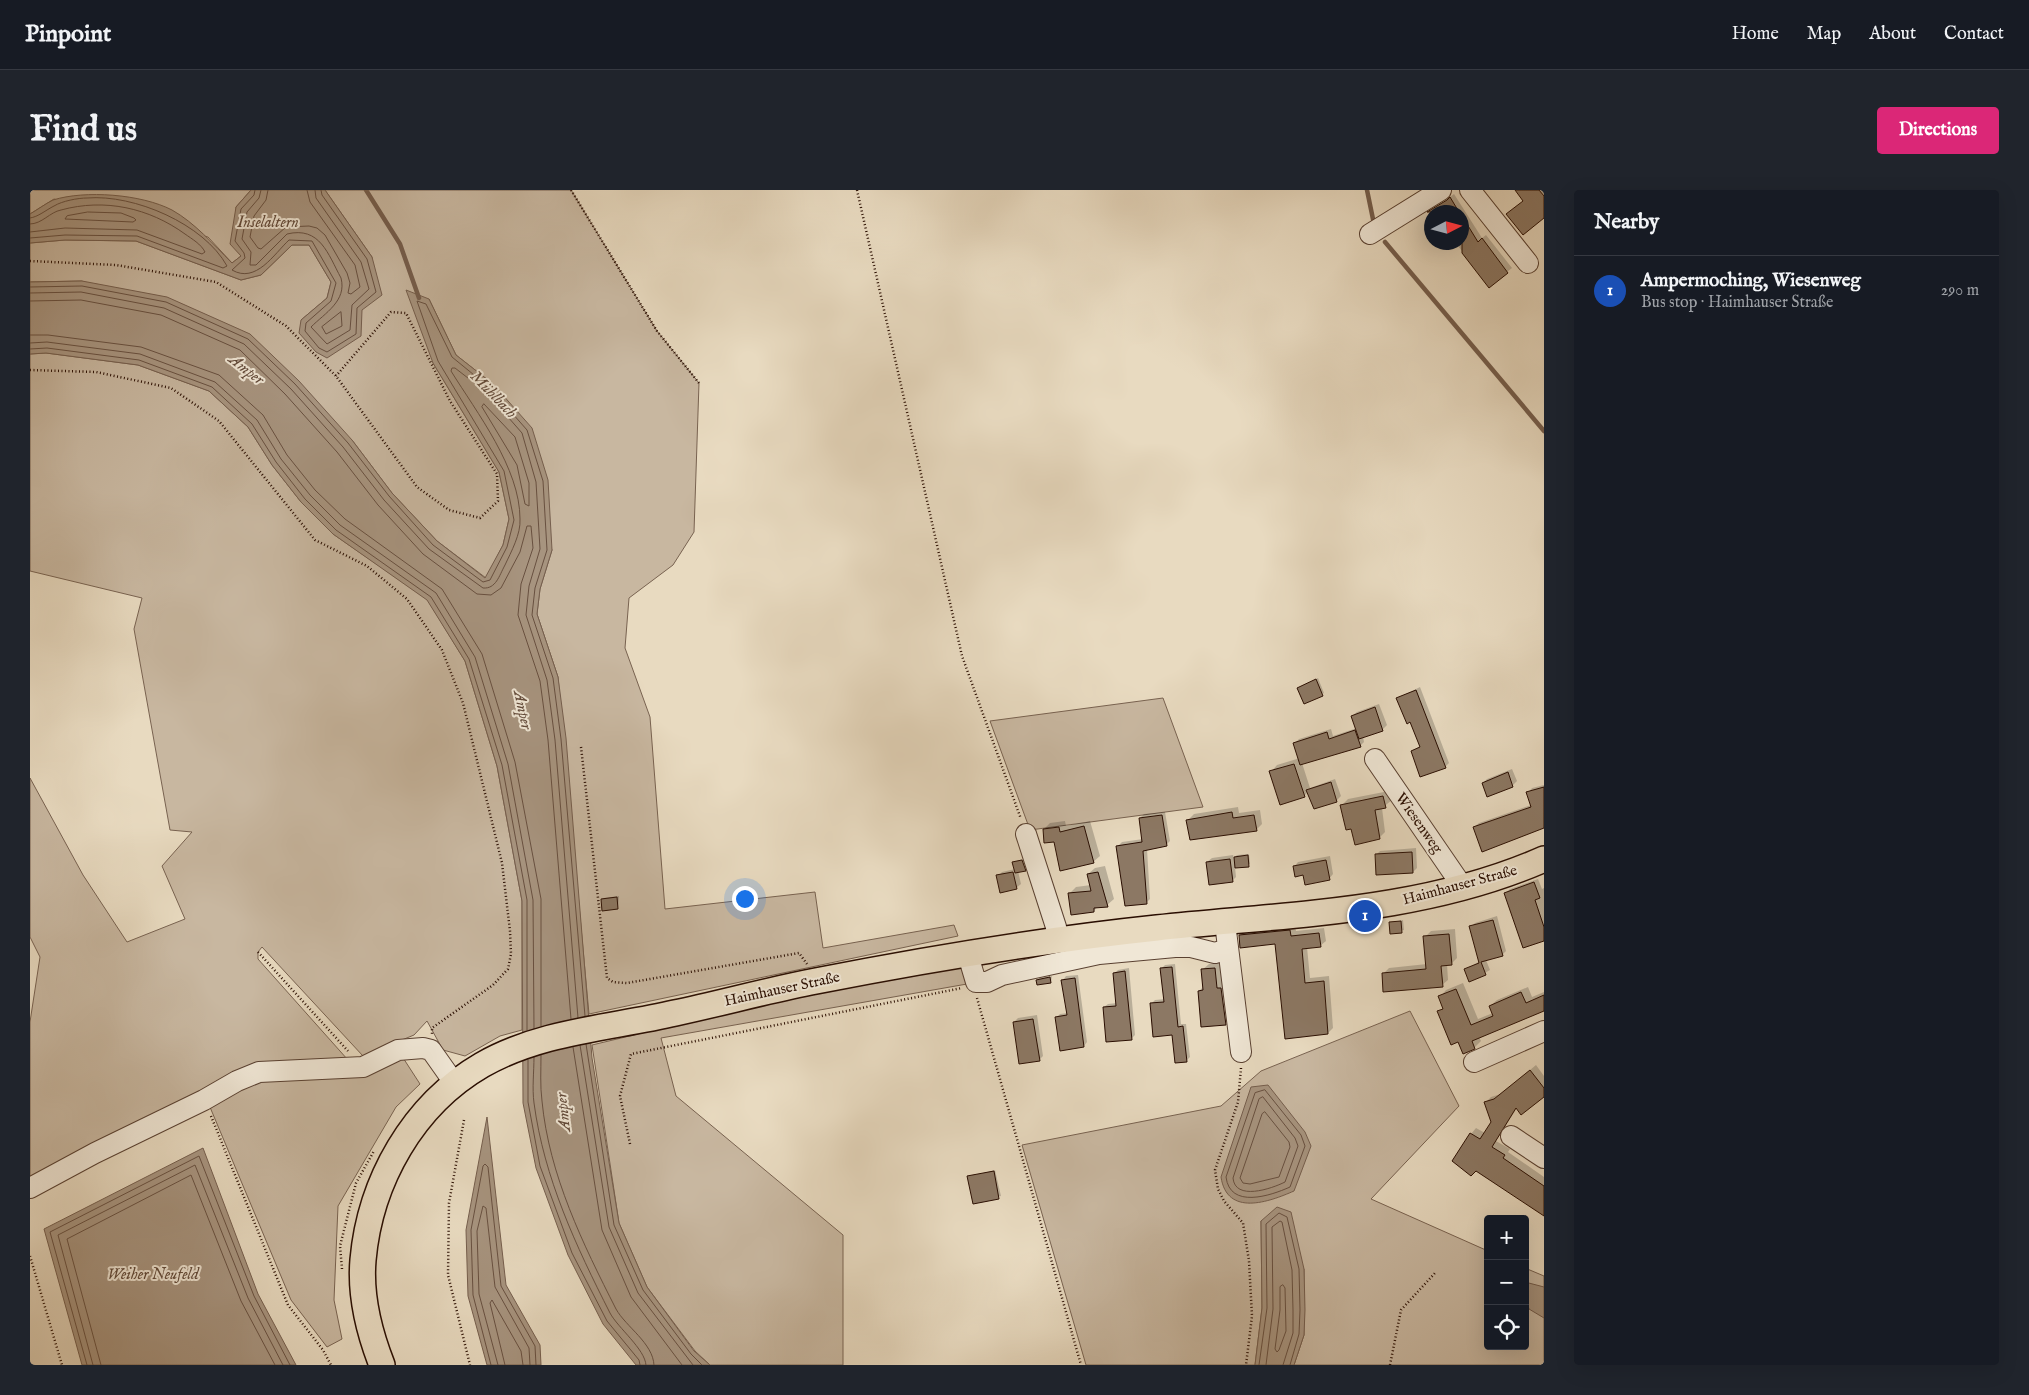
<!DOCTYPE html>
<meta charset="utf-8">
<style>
:root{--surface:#171b24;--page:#20242c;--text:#f1f3f6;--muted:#9ea1a6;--line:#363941;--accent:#db2777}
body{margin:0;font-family:"IM FELL English",serif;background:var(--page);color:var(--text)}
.controls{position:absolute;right:15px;bottom:15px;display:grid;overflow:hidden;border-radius:5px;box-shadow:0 5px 20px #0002}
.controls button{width:45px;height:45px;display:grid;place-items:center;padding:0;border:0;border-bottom:1px solid var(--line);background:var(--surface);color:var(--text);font:25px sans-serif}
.compass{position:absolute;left:1394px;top:15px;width:45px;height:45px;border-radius:50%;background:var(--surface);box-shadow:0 5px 20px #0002;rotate:84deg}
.you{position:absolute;left:714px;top:708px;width:18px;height:18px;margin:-12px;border:4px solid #fff;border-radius:50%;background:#1a73e8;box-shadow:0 0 0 8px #1a73e833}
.badge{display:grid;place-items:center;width:32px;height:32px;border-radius:50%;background:var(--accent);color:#fff;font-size:16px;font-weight:700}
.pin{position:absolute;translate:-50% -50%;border:2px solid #fff;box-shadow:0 1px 5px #0006}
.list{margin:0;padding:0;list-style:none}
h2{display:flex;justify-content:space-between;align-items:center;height:65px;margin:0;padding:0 20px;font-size:21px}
h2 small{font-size:16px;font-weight:400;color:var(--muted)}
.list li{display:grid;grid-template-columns:32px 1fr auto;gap:15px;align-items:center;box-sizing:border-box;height:70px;padding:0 20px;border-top:1px solid var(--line)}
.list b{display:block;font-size:19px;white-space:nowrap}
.list p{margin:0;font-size:16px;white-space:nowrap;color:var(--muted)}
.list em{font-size:16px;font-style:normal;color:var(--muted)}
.icon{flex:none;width:28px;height:28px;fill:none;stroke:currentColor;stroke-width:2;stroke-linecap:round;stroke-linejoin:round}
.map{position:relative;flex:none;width:1514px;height:1175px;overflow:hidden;border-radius:5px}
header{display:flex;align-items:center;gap:30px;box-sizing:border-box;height:70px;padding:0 25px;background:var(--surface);border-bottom:1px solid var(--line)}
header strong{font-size:24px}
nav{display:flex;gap:28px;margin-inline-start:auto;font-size:18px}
.intro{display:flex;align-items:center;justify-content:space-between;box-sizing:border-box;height:120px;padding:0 30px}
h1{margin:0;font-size:35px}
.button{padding:12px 22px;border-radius:5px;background:var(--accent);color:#fff;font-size:18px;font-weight:700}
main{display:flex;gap:30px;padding:0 30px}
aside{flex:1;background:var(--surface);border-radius:5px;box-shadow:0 5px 20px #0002}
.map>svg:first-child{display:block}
.green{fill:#c8b7a0;stroke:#786250}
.water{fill:#a7947f;stroke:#755e4d}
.shadow{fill:#0003}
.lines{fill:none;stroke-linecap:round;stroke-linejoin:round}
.shore{stroke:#685040;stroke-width:1}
.stream{stroke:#755e4d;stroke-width:4.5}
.building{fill:#8c7864;stroke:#290d01}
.minor-casing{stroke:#594031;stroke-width:22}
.major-casing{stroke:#290d01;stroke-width:28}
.path{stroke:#290d01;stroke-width:2.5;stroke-dasharray:1 2.5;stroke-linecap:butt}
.minor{stroke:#f0e7d6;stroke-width:20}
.major{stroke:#e8dac0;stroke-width:25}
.labels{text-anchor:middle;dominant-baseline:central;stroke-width:4;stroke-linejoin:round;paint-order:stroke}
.street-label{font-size:15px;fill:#290d01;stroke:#f0e7d6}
.water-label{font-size:16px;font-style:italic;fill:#624a3a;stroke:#f0e7d6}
</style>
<header>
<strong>Pinpoint</strong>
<nav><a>Home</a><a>Map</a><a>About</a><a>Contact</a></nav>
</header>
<div class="intro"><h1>Find us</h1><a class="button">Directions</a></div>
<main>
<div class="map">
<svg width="1514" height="1175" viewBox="0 0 1514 1175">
<rect width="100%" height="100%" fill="#e8dac0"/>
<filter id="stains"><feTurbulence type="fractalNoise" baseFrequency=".004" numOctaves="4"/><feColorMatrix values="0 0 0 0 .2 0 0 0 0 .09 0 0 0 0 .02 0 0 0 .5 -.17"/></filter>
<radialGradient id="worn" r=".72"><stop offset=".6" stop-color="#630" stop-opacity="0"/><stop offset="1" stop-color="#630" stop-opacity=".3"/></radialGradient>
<path class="green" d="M0 0H221L206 17 211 66 202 73 178 47 24 9 0 24Z
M295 0H541L627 141 669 193 664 342 643 375 599 408 595 458 620 527 635 719 785 702 793 758 924 735 928 746 559 824 528 487 507 424 510 399 522 360 463 194 426 165 399 109 403 173 469 282 479 329 473 355 456 388 407 351 362 303 322 250 52 91 0 92V53L35 50 106 51 211 90 231 85 262 55H279L301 92 297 108 271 130 332 120 342 67Z
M16 163 108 175 179 201 218 237 242 275 271 312 303 344 397 409 435 471 467 576 492 711V840L470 846 435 866 413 860 397 831 384 845 333 866 232 757 228 762V769L318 870 229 877 0 994V832L10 767 0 747V588L53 685 97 752 155 729 132 676 162 642 140 640 104 439 112 408 0 381V164Z
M1133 508 1173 617 1000 640 960 531Z
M932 777 937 794 631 848 646 906 813 1045V1175H680L665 1161 617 1097 589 1033 562 855 758 808Z
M1380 821 1429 916 1341 1009 1458 1061V1156H1495V1078L1514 1086V1175H1264L1274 1145V1079L1231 1031 1232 1118 1225 1175H1056L992 955 1191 916 1231 881Z
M368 860 390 894 366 917 308 1016 304 1110 312 1149 297 1157 261 1110 177 910 238 882 339 880Z"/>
<path class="water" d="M221 0H295L342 67 352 105 332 120 331 146 297 168 286 162 269 143 271 130 297 108 301 92 279 55H262L231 85 211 90 106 51 35 50 0 53V24C7 20 15 14 23 10 55 0 111 4 142 20 165 33 183 54 202 73L211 66 200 54 206 17Z
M52 91 137 107 220 144 269 191 322 250 362 303 407 351 455 388 473 355 479 329 469 282 403 173 376 100 399 109 426 165 463 194 502 238 518 290 522 360 510 399 507 424 528 487 536 548 562 868 589 1033 617 1097 664 1161 680 1175H606L573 1134 538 1065 506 978 493 913 492 711 467 576 435 471 397 410 303 344 271 312 242 275 218 237 179 201 108 175 16 163 0 164V92Z
M1238 895 1275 942 1281 956 1264 1001C1239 1012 1197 1027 1191 987L1221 897Z
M457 927 476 1095 510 1155 511 1175H457L438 1106 436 1040Z
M173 958 228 1104 266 1175H52L14 1039Z
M1247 1017 1261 1022 1274 1079 1275 1120 1274 1145 1264 1175H1225L1232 1118 1231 1031Z
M1495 1092 1514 1097V1128L1499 1119 1495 1106Z"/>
<path class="shadow" d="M1487 0H1514V26L1495 10Z
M1424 4 1452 48 1456 45 1482 78 1459 96 1425 52H1432V22L1401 21Z
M1288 488 1294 503 1275 513 1268 498Z
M1390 497 1419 573 1415 577 1382 561 1390 556 1381 530 1368 508Z
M1349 514 1357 535 1352 540 1333 546 1334 552 1330 556 1272 573 1280 598 1305 589 1311 606 1306 611 1278 602 1274 606 1241 582 1247 575 1270 568 1265 553 1269 549 1301 539 1303 546 1327 538 1322 526 1327 522Z
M1482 579 1487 591 1483 595 1458 605 1453 593 1457 589Z
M1514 595V638L1444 637 1449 633 1501 615 1498 603 1502 598Z
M1359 601 1362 610 1352 618 1355 642 1349 648 1322 638 1312 615 1318 609Z
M1208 617 1209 623 1230 620 1232 634 1226 640 1158 630 1164 624Z
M1135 622 1140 651 1136 655 1117 659 1120 709 1116 713 1088 656 1092 652 1113 649 1110 628 1114 624Z
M1035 631 1036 636 1060 631 1070 666 1063 672 1014 639 1020 633Z
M1386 658 1387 678 1383 682 1346 665 1350 661Z
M1219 664 1220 674 1205 677 1206 687 1202 691 1177 672 1182 668 1203 665 1204 668 1207 665Z
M1300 666 1303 684 1299 689 1274 684 1264 677 1268 672Z
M993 669 997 678 988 681 991 694 986 698 968 686 972 682 985 679 984 672Z
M1075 676 1084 709 1077 715 1068 716 1064 721 1039 704 1046 697 1061 695 1058 684 1065 678Z
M1508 689 1512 699 1514 698V749L1476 703 1480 699Z
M589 706 588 718 572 709 574 708Z
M1467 726 1476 761 1472 765 1456 770 1460 780 1440 791 1436 779 1450 771 1441 737 1445 733Z
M1373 730 1374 740 1361 743 1360 733Z
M1265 735 1266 741 1294 738 1296 751 1290 756 1277 757 1280 788 1299 786 1303 838 1298 843 1246 753 1210 745 1215 740Z
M1425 739 1427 768 1421 774H1417L1418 790 1412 795 1353 784 1359 778 1397 774 1395 747 1401 741Z
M1191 772 1201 827 1195 834 1169 801 1174 796 1172 780 1179 774Z
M1145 774 1151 834H1156L1160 867 1156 871 1143 844 1121 814 1125 810 1135 809 1131 779 1135 775Z
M1099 778 1105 845 1101 849 1074 817 1078 814 1087 813 1084 784 1088 780Z
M1048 785 1057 852 1054 856 1026 828 1030 824 1038 823 1033 790 1036 786Z
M1022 786 1021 792 1008 794 1009 788Z
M1433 793 1448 829 1463 823 1460 816 1467 810 1498 797 1502 807 1514 802V819L1449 847 1451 851 1444 858 1429 850 1409 822 1414 817 1410 807 1416 800Z
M1007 825 1013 866 1009 870 984 832 988 828Z
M1506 875 1514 886V905L1487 918 1466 951 1480 959 1478 962 1514 987V1024L1441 944 1446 938 1455 943 1462 932 1455 913 1461 907 1471 904Z
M965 980 971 1006 944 1013 938 987Z"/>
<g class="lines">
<path class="shore" d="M225 0 224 5 211 19 205 51 214 63 215 68 202 80C226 94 244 64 259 50L282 51 306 93 301 111 276 133 275 141 289 158 297 162 326 144 327 118 346 102 337 69 292 5 291 0
M231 0 229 8 217 22 212 49 221 62 220 75H226L257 44C290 36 298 64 311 88 317 111 295 123 281 137L297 154 320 140 322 115 339 99 331 72 286 8 285 0
M238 0 236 10 224 26 220 47 228 58 231 59 256 37 279 36 287 38 295 45 317 83 320 93 318 103 321 104 330 97 325 75 280 12 277 0
M58 22 91 23 104 28 106 30 103 32 35 29 37 26Z
M0 28C8 27 16 20 24 16 32 11 48 8 57 8 104 4 174 34 197 76L193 78 107 46 35 45 0 48
M0 34C12 34 20 22 31 20 75 8 119 18 155 44 162 49 171 54 175 62L172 64 107 40 35 38 0 42
M0 97 52 96 136 112 218 149 265 194 318 253 359 306 403 355 453 392 460 390 477 357 484 330 474 281 408 171 387 111 396 114 422 167 460 198 497 240 513 291 517 360 505 398 502 425 523 488 531 549 555 826
M0 103 51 102 134 118 214 154 261 199 313 257 354 310 399 359 453 398C466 399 469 386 475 375 481 362 491 344 490 329 490 278 447 223 421 181L422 178H425L456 202 492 243 506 292 510 359 499 396 496 425 517 490 525 550 548 828
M0 111 51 110 131 125 210 160 255 204 307 262 348 315 393 364 447 404 461 405 471 398 490 362 497 336H501L503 358 491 394 488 425 510 491 518 550 541 829
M311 122 312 136 296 144 292 137Z
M0 145H18L111 157 189 185 233 225 257 265 285 300 315 329 412 399 452 464 485 572 511 709V836
M0 153 17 152 110 164 185 192 227 230 251 269 280 305 310 335 406 403 445 467 478 574 503 710 504 839
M0 159 17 158 109 170 182 197 222 234 246 272 275 309 306 340 401 407 439 469 472 575 497 710V840
M454 214 485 247 499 293V316L495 314 487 275 452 217Z
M556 854 584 1035 613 1100 661 1164 672 1175
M550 855 579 1037 608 1103 663 1175
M543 857 572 1040 601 1107 652 1175
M511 865C511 880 510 896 512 911 519 985 553 1054 586 1119 596 1137 623 1153 624 1175
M504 867C504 882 502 898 504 913 514 988 546 1056 580 1123 588 1138 615 1159 616 1175
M498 870V912L510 976 542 1063 577 1131 609 1170 610 1175
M1235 900 1271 945 1275 956 1260 997C1240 1006 1200 1019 1196 987L1225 903Z
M1233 907 1265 948 1268 956 1255 992C1241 999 1205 1011 1203 988L1229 909Z
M1235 922 1259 952 1260 957 1249 987 1220 994 1213 993 1210 988 1232 924Z
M1253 1095 1255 1098 1256 1141 1249 1160 1247 1162 1245 1159 1250 1120V1097Z
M57 1175 20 1042 169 966 224 1106 260 1175
M63 1175 28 1045 165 975 218 1108 253 1175
M71 1175 37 1049 161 985 211 1111 245 1175
M461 1175 443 1105 441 1040 453 976 455 974 458 977 471 1096 505 1156 506 1175
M468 1175 449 1104 447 1041 453 1016 456 1018 465 1097 499 1158 500 1175
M475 1175 460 1113 462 1110 491 1161 493 1175
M1229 1175 1237 1118 1236 1034 1249 1023 1257 1027 1269 1079 1270 1120 1269 1144 1260 1175
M1236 1175 1243 1119 1242 1037 1250 1031 1252 1032 1262 1080 1263 1120V1143L1253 1175"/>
<path class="stream" d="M336 0 370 54 389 108
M1337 0 1344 34
M1355 52 1514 241"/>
</g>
<path class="building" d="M1485 0H1509L1514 6V28L1493 45 1476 24 1493 11Z
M1420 7 1429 22H1397L1417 10Z
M1432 26 1448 52 1452 48 1478 83 1459 98 1432 63Z
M1286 489 1293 506 1274 514 1267 498Z
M1386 500 1416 578 1390 587 1381 561 1390 557 1380 532 1377 534 1366 508Z
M1345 517 1353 541 1329 549 1321 526Z
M1325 540 1331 557 1270 575 1263 553 1297 542 1299 549Z
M1264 574 1275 607 1250 615 1239 581Z
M1478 582 1483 597 1457 607 1452 593Z
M1301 592 1307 612 1284 619 1276 600Z
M1514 597V638L1452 662 1443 637 1501 617 1496 602Z
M1353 606 1356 618 1345 620 1350 649 1325 655 1321 639 1316 640 1310 615Z
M1202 622 1203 628 1224 625 1227 641 1160 650 1156 630Z
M1132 625 1137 656 1113 661 1117 714 1095 716 1086 656 1112 652 1109 628Z
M1054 636 1064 673 1030 681 1024 652 1014 653 1013 639 1029 637 1030 642Z
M1382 662 1383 683 1346 685 1345 664Z
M1218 665 1219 677 1205 678 1204 667Z
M1200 669 1203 692 1179 695 1176 672Z
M992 670 996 681 985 683 982 672Z
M1296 670 1300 690 1275 695 1273 685 1265 687 1263 676Z
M983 682 987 699 970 703 966 685Z
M1068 682 1078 717 1064 718V722L1041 725 1038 703 1061 701 1057 684Z
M1504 692 1510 708 1505 710 1514 737V751L1493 758 1474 703Z
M587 707 588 719 572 721 571 709Z
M1463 730 1473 766 1451 772 1456 785 1439 792 1434 779 1449 773 1439 736Z
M1371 731 1372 743 1360 744 1359 732Z
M1260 740 1261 746 1289 743 1291 757 1272 759 1275 793 1294 791 1298 844 1255 849 1245 754 1210 758 1209 745Z
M1419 744 1422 775 1411 776 1413 797 1353 802 1352 783 1396 779 1393 746Z
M1142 777 1148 837 1153 836 1157 872 1145 873 1142 845 1123 847 1120 813 1134 812 1130 778Z
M1185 778 1187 798H1191L1196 835 1171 837 1168 801 1173 800 1171 779Z
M1095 781 1102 850 1076 852 1073 817 1086 816 1083 783Z
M1020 787 1021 793 1007 795 1006 790Z
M1045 788 1054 857 1030 861 1025 827 1037 825 1031 790Z
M1426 799 1441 835 1463 826 1459 816 1491 802 1496 813 1514 805V821L1442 851 1445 859 1433 864 1428 852 1421 855 1407 821 1413 819 1408 806Z
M1003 829 1010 871 989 874 983 832Z
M1500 880 1514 898V907L1491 925 1486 918 1462 957 1475 965 1473 968 1514 996V1026L1446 981 1441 986 1422 971 1440 943 1450 949 1461 932 1454 912 1464 909Z
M964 981 969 1009 943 1014 937 986Z"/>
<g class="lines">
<defs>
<path id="minor" d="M1440 0 1498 73
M1340 44 1411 0
M1345 569 1428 690V698
M996 644 1026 737 1028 751
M1195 733 1211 862
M938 765 946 792H957L972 785 1069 764 1145 757H1161L1185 763 1197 759
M1444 872 1514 841
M1481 946 1514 968
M0 998 65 963 174 910 207 891 229 882 333 877 368 860 393 858 401 860 425 894"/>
<path id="major" d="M352 1175C339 1142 330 1105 333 1070 340 991 383 915 452 875 511 841 581 838 645 823 692 813 739 800 786 791 898 769 1013 750 1127 738 1257 724 1392 723 1514 669"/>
</defs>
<use href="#minor" class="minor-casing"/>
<use href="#major" class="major-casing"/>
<path class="path" d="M541 0 627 141 669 193
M827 0 932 466 991 629
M0 71 86 75 186 92 256 136 306 186 387 297 419 320 450 328 468 311 467 284 420 211 376 123 361 122 306 186
M0 180 66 182 141 198 189 231 285 350 337 376 377 409 412 460 433 513 472 673 480 741 481 764 478 779 463 795 402 838V844
M551 557 577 788 583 792 597 793 769 763 777 774
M228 762 318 861
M947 808 1051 1175
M1211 878 1208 912 1185 980 1188 999 1194 1011 1213 1033 1219 1071 1222 1126 1216 1175
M181 926 258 1115 293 1160 301 1175
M434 930 419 1013 418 1085 440 1175
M600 954 590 906 601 864 932 798
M0 1066 32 1175
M312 1079 310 1056 326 993 344 961
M1360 1175 1371 1120 1405 1083"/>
<use href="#minor" class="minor"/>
<use href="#major" class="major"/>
</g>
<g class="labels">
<g class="street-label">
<text transform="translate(1389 633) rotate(55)">Wiesenweg</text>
<text transform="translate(1430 695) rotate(-15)">Haimhauser Straße</text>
<text transform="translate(752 799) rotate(-12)">Haimhauser Straße</text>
</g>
<g class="water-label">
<text x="238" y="33">Inselaltern</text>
<text transform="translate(216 180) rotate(38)">Amper</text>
<text transform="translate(463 205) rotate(46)">Mühlbach</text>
<text transform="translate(492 520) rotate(78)">Amper</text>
<text transform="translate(534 922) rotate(-96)">Amper</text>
<text x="123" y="1085">Weiher Neufeld</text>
</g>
</g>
<rect width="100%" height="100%" filter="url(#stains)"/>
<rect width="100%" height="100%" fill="url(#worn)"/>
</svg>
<div class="controls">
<button>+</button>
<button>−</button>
<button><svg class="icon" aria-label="locate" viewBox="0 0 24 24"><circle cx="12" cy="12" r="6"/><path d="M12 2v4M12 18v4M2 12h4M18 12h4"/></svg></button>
</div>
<svg class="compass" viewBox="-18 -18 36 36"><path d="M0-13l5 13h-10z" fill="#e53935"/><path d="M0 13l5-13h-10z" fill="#9ea1a6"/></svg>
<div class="you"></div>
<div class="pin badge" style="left:1335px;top:726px;background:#1a4fb4">1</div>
</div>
<aside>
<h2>Nearby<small></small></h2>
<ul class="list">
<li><span class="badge" style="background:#1a4fb4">1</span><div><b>Ampermoching, Wiesenweg</b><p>Bus stop · Haimhauser Straße</p></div><em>290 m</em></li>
</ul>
</aside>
</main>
